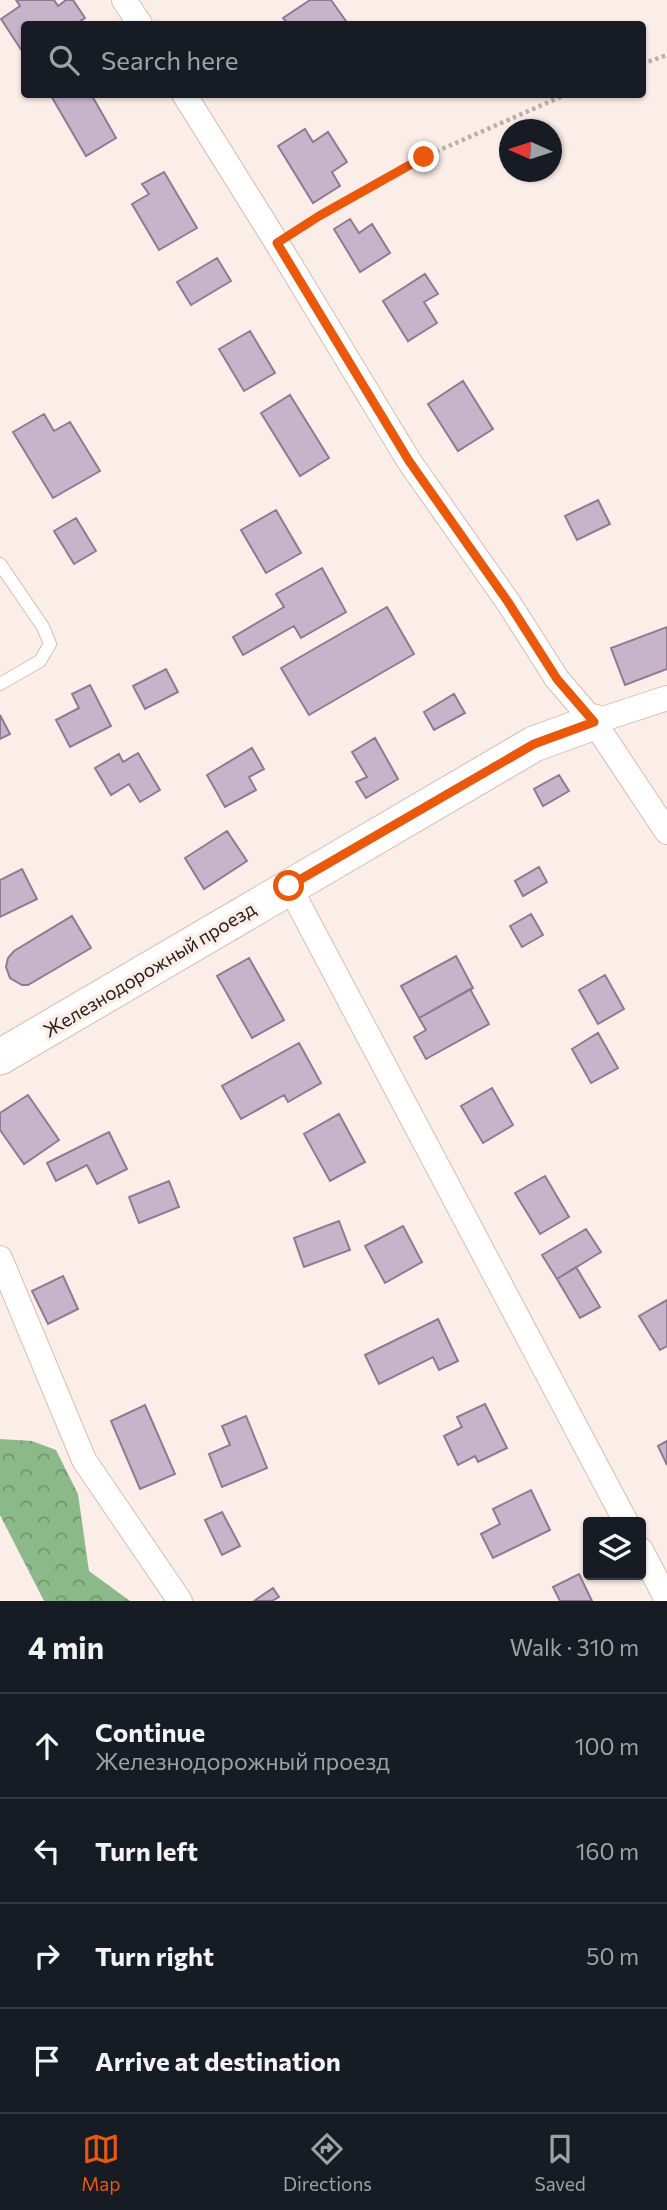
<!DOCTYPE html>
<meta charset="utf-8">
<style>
:root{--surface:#171b24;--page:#242831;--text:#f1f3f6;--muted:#9ea1a6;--line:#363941;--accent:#ea580c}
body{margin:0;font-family:Commissioner,sans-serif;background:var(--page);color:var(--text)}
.controls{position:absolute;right:21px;bottom:21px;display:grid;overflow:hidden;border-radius:7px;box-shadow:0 2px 5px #0004}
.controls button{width:63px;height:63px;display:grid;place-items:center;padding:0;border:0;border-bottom:2px solid var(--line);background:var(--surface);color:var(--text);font:35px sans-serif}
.compass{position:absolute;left:499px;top:119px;width:63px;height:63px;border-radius:50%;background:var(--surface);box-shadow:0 2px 5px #0004;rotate:273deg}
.stop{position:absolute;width:21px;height:21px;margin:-16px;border:5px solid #ea580c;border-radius:50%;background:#fff}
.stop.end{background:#ea580c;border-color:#fff;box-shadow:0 2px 7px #0008}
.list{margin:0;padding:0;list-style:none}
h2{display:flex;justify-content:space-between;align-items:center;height:91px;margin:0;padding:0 28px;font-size:30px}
h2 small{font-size:23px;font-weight:400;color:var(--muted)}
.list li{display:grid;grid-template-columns:46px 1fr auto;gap:21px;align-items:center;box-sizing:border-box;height:105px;padding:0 28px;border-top:2px solid var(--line)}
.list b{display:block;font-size:26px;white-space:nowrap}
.list p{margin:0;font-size:23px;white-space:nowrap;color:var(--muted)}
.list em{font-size:23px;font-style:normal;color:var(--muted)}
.icon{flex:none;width:38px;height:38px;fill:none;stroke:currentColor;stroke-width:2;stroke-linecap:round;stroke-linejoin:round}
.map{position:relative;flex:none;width:667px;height:1601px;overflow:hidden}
.search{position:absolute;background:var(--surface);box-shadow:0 2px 5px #0004;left:21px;right:21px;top:21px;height:77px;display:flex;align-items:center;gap:18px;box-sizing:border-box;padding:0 24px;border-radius:7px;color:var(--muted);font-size:26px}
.sheet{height:511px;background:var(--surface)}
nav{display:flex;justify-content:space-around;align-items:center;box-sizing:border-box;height:98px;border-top:2px solid var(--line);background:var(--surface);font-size:19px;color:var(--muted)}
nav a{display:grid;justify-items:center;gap:4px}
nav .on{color:var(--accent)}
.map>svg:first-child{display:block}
.forest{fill:url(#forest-crowns)}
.building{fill:#c7b4cb;stroke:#8d7b91;stroke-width:2}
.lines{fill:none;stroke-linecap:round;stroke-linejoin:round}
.lane-casing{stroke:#d9bcaf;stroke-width:14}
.street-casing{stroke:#d9bcaf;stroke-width:26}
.secondary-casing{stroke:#d9bcaf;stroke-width:37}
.path{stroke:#bbafaa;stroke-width:4.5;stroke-dasharray:3.5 3.5;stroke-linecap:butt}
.lane{stroke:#fff;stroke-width:12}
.street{stroke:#fff;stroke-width:24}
.secondary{stroke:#fff;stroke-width:35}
.route{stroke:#ea580c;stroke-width:9}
.labels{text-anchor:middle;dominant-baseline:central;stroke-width:7;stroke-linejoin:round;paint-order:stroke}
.street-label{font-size:19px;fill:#2b201b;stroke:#fbeee9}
</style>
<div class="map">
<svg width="667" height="1601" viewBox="0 0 667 1601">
<defs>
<pattern id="forest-crowns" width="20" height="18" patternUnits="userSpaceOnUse" patternTransform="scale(1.75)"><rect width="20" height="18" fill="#8cb98a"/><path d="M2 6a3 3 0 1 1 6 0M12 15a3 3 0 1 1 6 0" fill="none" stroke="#739670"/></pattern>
</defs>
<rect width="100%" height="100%" fill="#fbeee9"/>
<path class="forest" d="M0 1439 32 1441 56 1450 78 1494 89 1571 130 1601H44L0 1515Z"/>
<path class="building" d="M16 0H54L58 6 66 0H73L85 18 76 24H24V54L1 19 20 6Z
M310 0H331L348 24H288L283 18Z
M50 94H91L116 138 86 156Z
M305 129 313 142 328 132 347 162 332 172 340 186 313 203 278 146Z
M164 172 197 228 159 250 132 204 149 194 142 184Z
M350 219 359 233 372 224 390 253 360 272 334 229Z
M217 258 231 281 191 305 177 282Z
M425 274 438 294 424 302 437 323 408 341 383 301Z
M250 331 275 373 244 391 219 349Z
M463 381 493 429 458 451 428 404Z
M290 395 329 458 300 476 261 413Z
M44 414 54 431 70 422 100 471 53 498 13 432Z
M598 500 610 524 577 540 565 516Z
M276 510 301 553 266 573 241 530Z
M76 518 96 551 74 564 54 531Z
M322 568 346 612 301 638 294 626 243 655 233 637 284 607 276 594Z
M387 607 414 654 309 715 281 668Z
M667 627V669L625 685 611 648Z
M166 669 178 692 145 709 133 686Z
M90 685 111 726 70 747 56 720 79 708 72 694Z
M454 694 465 713 434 730 424 712Z
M0 715 10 734 0 739Z
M375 738 398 779 366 798 356 782 367 777 352 752Z
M252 748 264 769 249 777 256 790 225 807 207 775Z
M138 753 160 790 140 802 129 784 111 795 95 768 119 754 123 762Z
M559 775 569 791 543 806 534 789Z
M227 831 247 861 204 889 185 858Z
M539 867 547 882 523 896 515 881Z
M22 869 37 899 0 917V880Z
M531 914 543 935 522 947 510 926Z
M72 916 91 948 28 985H22L10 978 6 967 8 958 14 951Z
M456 956 473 988 419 1018 401 986Z
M249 958 284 1020 252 1038 217 976Z
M605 975 624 1009 598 1024 579 990Z
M470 989 489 1024 426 1059 414 1037 426 1030 419 1018Z
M598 1033 618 1068 591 1083 572 1049Z
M299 1043 321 1083 288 1102 284 1095 241 1119 222 1086Z
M492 1088 513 1125 483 1143 461 1106Z
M28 1095 59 1140 24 1164 0 1130V1113Z
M339 1114 365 1162 330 1181 304 1134Z
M109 1132 127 1169 97 1184 87 1165 56 1181 47 1163Z
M545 1176 569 1217 540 1234 515 1193Z
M169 1181 179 1207 139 1223 129 1197Z
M339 1221 350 1250 304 1267 294 1238Z
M403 1226 422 1262 385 1283 365 1246Z
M586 1229 601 1252 557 1279 542 1255Z
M576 1267 600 1307 580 1318 557 1279Z
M63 1276 78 1309 48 1324 32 1291Z
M667 1300V1346L660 1350 639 1316Z
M438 1319 458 1361 439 1370 433 1357 379 1384 365 1355Z
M485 1404 507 1448 478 1462 475 1456 458 1465 444 1436 462 1427 457 1417Z
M145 1405 175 1474 140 1489 111 1421Z
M246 1416 267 1468 222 1487 209 1454 230 1445 222 1426Z
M667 1441V1465L658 1446Z
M531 1490 550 1530 493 1558 481 1534 500 1524 493 1509Z
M222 1512 240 1546 222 1555 205 1520Z
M579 1574 592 1601H560L553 1587Z
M273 1588 279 1597 272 1601H254Z"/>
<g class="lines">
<defs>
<path id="lane" d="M0 564 43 627 50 644 40 661 0 684"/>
<path id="street" d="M124 0 140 24
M184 94 277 243 409 461 508 602 557 679 594 722 667 832
M594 722 667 698
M289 886 626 1522
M0 1258 84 1460 180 1601
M641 1550 667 1600"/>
<path id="secondary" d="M0 1057 534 744 594 722"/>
</defs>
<use href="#lane" class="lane-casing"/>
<use href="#street" class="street-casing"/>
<use href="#secondary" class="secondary-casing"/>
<path class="path" d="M642 64 667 55
M296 231 424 157 567 94"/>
<use href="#lane" class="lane"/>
<use href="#street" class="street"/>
<use href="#secondary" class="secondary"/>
</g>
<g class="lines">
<path class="route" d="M289 886 534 744 594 722 557 679 508 602 409 461 277 243 319 216 424 157"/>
</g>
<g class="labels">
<g class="street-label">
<text transform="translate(149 969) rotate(-31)">Железнодорожный проезд</text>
</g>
</g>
</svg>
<div class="controls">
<button><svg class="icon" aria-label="layers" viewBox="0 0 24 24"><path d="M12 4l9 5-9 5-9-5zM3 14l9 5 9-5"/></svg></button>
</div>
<svg class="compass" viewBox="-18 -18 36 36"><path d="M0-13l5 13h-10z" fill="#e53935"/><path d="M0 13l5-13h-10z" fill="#9ea1a6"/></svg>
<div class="stop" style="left:289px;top:886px"></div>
<div class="stop end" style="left:424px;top:157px"></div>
<div class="search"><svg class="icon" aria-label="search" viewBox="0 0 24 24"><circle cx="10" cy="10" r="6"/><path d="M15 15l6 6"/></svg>Search here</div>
</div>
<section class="sheet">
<h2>4 min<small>Walk · 310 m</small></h2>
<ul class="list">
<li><svg class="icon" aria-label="ahead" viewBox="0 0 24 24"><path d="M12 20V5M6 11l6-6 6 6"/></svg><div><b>Continue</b><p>Железнодорожный проезд</p></div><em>100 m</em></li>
<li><svg class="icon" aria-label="left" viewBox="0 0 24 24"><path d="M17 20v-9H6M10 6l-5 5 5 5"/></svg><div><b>Turn left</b></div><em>160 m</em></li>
<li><svg class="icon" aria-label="right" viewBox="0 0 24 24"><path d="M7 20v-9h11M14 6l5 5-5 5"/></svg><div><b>Turn right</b></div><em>50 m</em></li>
<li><svg class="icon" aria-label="arrive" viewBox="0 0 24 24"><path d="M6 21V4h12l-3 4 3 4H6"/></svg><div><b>Arrive at destination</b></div></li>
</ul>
</section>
<nav>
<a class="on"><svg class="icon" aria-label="map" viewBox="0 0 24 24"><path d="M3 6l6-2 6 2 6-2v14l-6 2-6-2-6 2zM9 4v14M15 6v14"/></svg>Map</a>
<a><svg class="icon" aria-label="directions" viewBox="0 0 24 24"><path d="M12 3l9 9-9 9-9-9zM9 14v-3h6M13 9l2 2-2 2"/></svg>Directions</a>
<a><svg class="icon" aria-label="saved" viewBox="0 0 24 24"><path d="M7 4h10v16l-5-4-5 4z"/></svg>Saved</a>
</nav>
